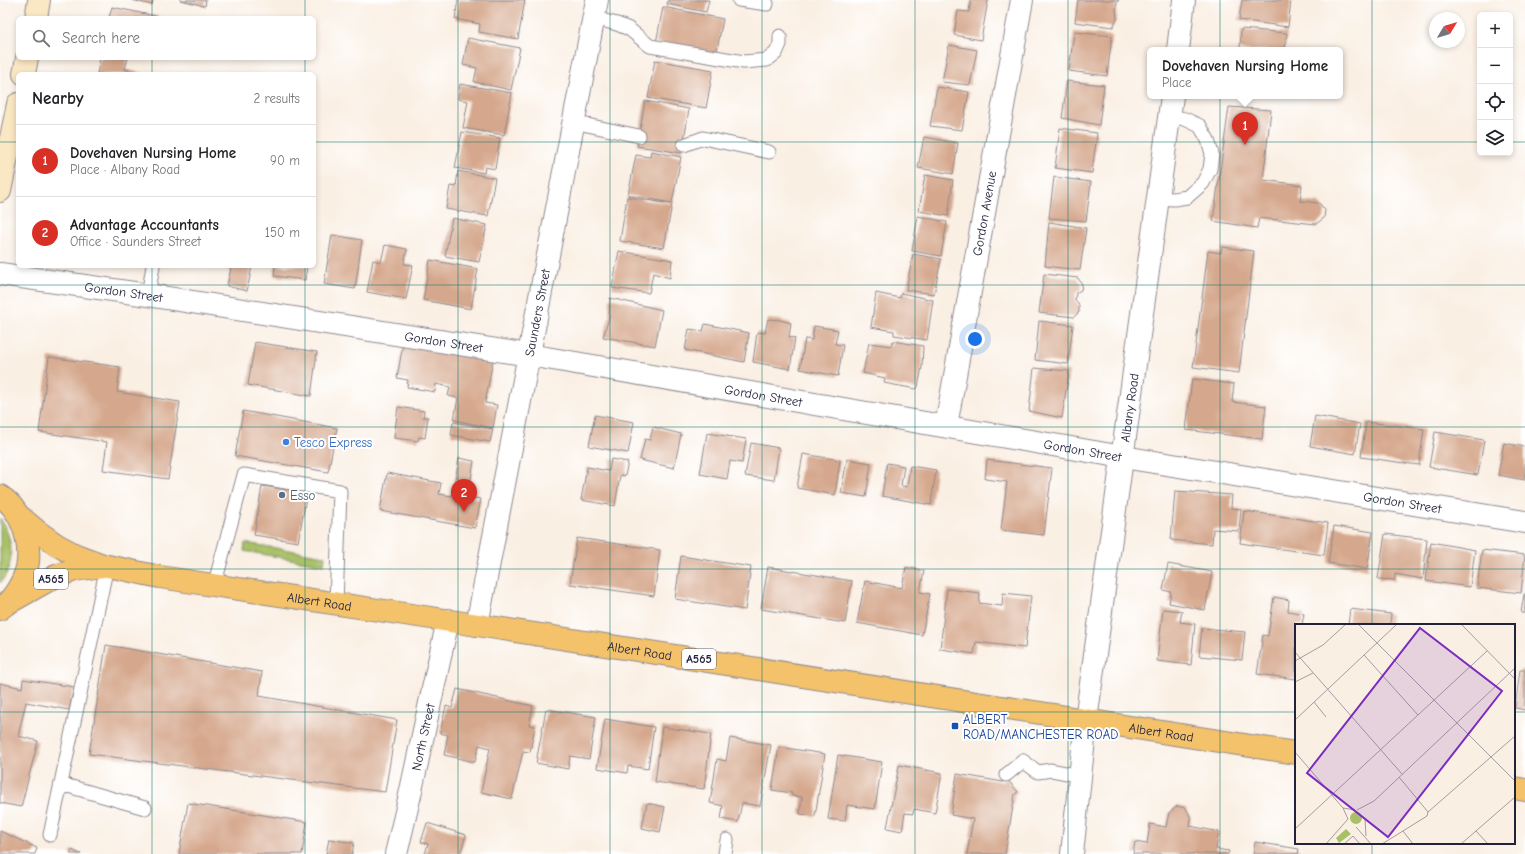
<!DOCTYPE html>
<meta charset="utf-8">
<style>
:root{--surface:#fff;--page:#f6f6f6;--text:#202124;--muted:#757577;--line:#e0e0e0;--accent:#d93025}
body{margin:0;font-family:"Comic Neue",sans-serif;background:var(--page);color:var(--text)}
.controls{position:absolute;right:12px;top:12px;display:grid;overflow:hidden;border-radius:6px;box-shadow:0 2px 6px #0003}
.controls button{width:36px;height:36px;display:grid;place-items:center;padding:0;border:0;border-bottom:1px solid var(--line);background:var(--surface);color:var(--text);font:20px sans-serif}
.compass{position:absolute;left:1429px;top:12px;width:36px;height:36px;border-radius:50%;background:var(--surface);box-shadow:0 2px 6px #0003;rotate:52deg}
.you{position:absolute;left:975px;top:339px;width:14px;height:14px;margin:-10px;border:3px solid #fff;border-radius:50%;background:#1a73e8;box-shadow:0 0 0 6px #1a73e833}
.badge{display:grid;place-items:center;width:26px;height:26px;border-radius:50%;background:var(--accent);color:#fff;font-size:13px;font-weight:700}
.pin{position:absolute;translate:-50% -33px;filter:drop-shadow(0 1px 2px #0008)}
.pin::after{content:'';position:absolute;top:21px;width:14px;height:12px;background:inherit;clip-path:polygon(0 0,100% 0,50% 100%)}
.popup{position:absolute;left:1147px;top:47px;width:196px;height:52px;box-sizing:border-box;display:grid;place-content:center;border-radius:6px;background:var(--surface);filter:drop-shadow(0 1px 3px #0005);font-size:13px;white-space:nowrap;color:var(--muted)}
.popup b{font-size:15px;color:var(--text)}
.popup::after{content:'';position:absolute;left:50%;top:100%;margin-left:-8px;border:8px solid transparent;border-top-color:var(--surface)}
.list{margin:0;padding:0;list-style:none}
h2{display:flex;justify-content:space-between;align-items:center;height:52px;margin:0;padding:0 16px;font-size:17px}
h2 small{font-size:13px;font-weight:400;color:var(--muted)}
.list li{display:grid;grid-template-columns:26px 1fr auto;gap:12px;align-items:center;box-sizing:border-box;height:72px;padding:0 16px;border-top:1px solid var(--line)}
.list b{display:block;font-size:15px;white-space:nowrap}
.list p{margin:0;font-size:13px;white-space:nowrap;color:var(--muted)}
.list em{font-size:13px;font-style:normal;color:var(--muted)}
.icon{flex:none;width:22px;height:22px;fill:none;stroke:currentColor;stroke-width:2;stroke-linecap:round;stroke-linejoin:round}
.map{position:relative;flex:none;width:1525px;height:854px;overflow:hidden}
.search{position:absolute;background:var(--surface);box-shadow:0 2px 6px #0003;left:16px;top:16px;width:300px;height:44px;display:flex;align-items:center;gap:10px;box-sizing:border-box;padding:0 14px;border-radius:6px;color:var(--muted);font-size:15px}
.panel{position:absolute;background:var(--surface);box-shadow:0 2px 6px #0003;left:16px;top:72px;width:300px;height:196px;border-radius:6px}
.map>svg:first-child{display:block}
.green{fill:#a9c166;stroke:#667250}
.building{fill:#d5a88d}
.lines{fill:none;stroke-linecap:round;stroke-linejoin:round}
.lane-casing{stroke:#8e888f;stroke-width:15}
.street-casing{stroke:#8e888f;stroke-width:24}
.secondary-casing{stroke:#8e888f;stroke-width:24}
.highway-casing{stroke:#8e888f;stroke-width:24}
.lane{stroke:#fff;stroke-width:13}
.street{stroke:#fff;stroke-width:22}
.secondary{stroke:#fae7c3;stroke-width:22}
.highway{stroke:#f3c26a;stroke-width:22}
.grid{fill:none;stroke:#0f766e;stroke-width:1;stroke-opacity:0.55}
.shop-dot{fill:#3f7fe0;stroke:#fff;stroke-width:1.5}
.service-dot{fill:#5c6f8a;stroke:#fff;stroke-width:1.5}
.transit-dot{fill:#1a4fb4;stroke:#fff;stroke-width:1.5}
.labels{text-anchor:middle;dominant-baseline:central;stroke-width:4;stroke-linejoin:round;paint-order:stroke}
.shield{fill:#fff;stroke:#646476;stroke-width:1}
.shield-label{font-size:12px;font-weight:bold;fill:#22223b}
.street-label{font-size:13px;fill:#22223b;stroke:#fff}
.shop-label{font-size:13px;fill:#366cbe;stroke:#fff;text-anchor:start}
.service-label{font-size:13px;fill:#4e5e75;stroke:#fff;text-anchor:start}
.transit-label{font-size:13px;fill:#164399;stroke:#fff;text-anchor:start}
.inset-road{fill:none;stroke:#a49da0;stroke-width:1}
.view{fill:#7b2cbf;fill-opacity:0.15;stroke:#7b2cbf;stroke-width:2}
.inset-edge{fill:none;stroke:#22223b;stroke-width:2}
</style>
<div class="map">
<svg width="1525" height="854" viewBox="0 0 1525 854">
<rect width="100%" height="100%" fill="#fff"/>
<filter id="ink" filterUnits="userSpaceOnUse"><feTurbulence type="fractalNoise" baseFrequency=".025" numOctaves="2"/><feDisplacementMap in="SourceGraphic" scale="8" xChannelSelector="R" yChannelSelector="G"/><feConvolveMatrix kernelMatrix="1 2 1 2 8 2 1 2 1" color-interpolation-filters="sRGB"/></filter>
<filter id="wash" filterUnits="userSpaceOnUse"><feTurbulence type="fractalNoise" baseFrequency=".012" numOctaves="4" result="noise"/><feDisplacementMap in="SourceGraphic" scale="16" xChannelSelector="R" yChannelSelector="G"/><feGaussianBlur stdDeviation="0.9" result="paint"/><feColorMatrix in="noise" values="0 0 0 0 0 0 0 0 0 0 0 0 0 0 0 0 0 1.4 0 .05"/><feComposite in="paint" operator="in"/></filter>
<g filter="url(#wash)">
<rect width="100%" height="100%" fill="#faefe3"/>
<path class="green" d="M0 518C13 537 16 565 0 583Z
M245 543 325 556 324 565 244 551Z"/>
<g id="blocks">
<path class="building" d="M132 0H153L152 5Z
M180 0H206L205 6Z
M458 0H525L518 39 479 32 480 24 455 19Z
M668 0H709L706 12 667 4Z
M971 0H988L981 40 954 35 958 11 969 12Z
M1078 0H1119L1117 2 1116 10 1117 19 1113 27 1075 22Z
M1242 0H1291L1288 27 1239 20Z
M112 7 160 17V18H109Z
M663 7 723 19 716 55 656 43Z
M1241 29 1287 33 1285 50H1240Z
M1074 32 1112 36 1107 76 1069 71Z
M468 38 520 48 511 90 474 82 477 68 463 65Z
M949 45 977 50 970 85 942 82Z
M100 58H128L125 69 145 74H97Z
M655 60 713 70 706 108 648 98Z
M1067 81 1104 85 1099 125 1062 118Z
M460 84 512 93 504 135 463 128 468 101 458 99Z
M937 87 969 92 962 130 930 126Z
M645 101 689 109 682 153 637 146Z
M1229 107 1271 110 1263 180 1302 185 1300 201 1319 203 1325 210 1324 218 1316 224 1259 218 1257 228 1213 221Z
M1060 128 1097 133 1092 173 1055 168Z
M462 132 500 138 495 169 485 167 484 173 455 168Z
M924 137 958 143 953 174 918 168Z
M651 151 681 157 672 203 628 195 636 155 650 157Z
M458 171 495 178 488 216 446 209 450 186 456 187Z
M925 175 953 180 948 216 919 211Z
M1054 177 1091 182 1086 221 1049 218Z
M627 197 672 204 664 248 620 241Z
M918 216 947 222 941 256 912 251Z
M452 218 487 225 479 262 445 256Z
M1049 222 1086 228 1080 270 1045 266Z
M332 235 362 240 355 289 324 284Z
M385 245 407 249 404 264 413 265 406 299 367 292 373 260 381 262Z
M1222 247 1254 251 1239 373 1193 367 1208 251 1221 253Z
M619 251 672 260 670 278 653 273 649 293 612 288Z
M913 254 941 259 934 294 906 290Z
M430 260 478 269 471 309 423 300Z
M226 266H252L247 291 227 286 231 268Z
M275 266H307L305 280 274 276Z
M1044 274 1078 278 1082 284 1081 290 1076 293 1075 301 1079 305V312L1074 317 1039 313Z
M876 293 900 298 901 293 933 300 927 340 894 335V331L871 327Z
M610 298 662 310 655 346 603 337 609 318Z
M768 319 780 320 791 323 789 337 795 338 790 369 753 362 757 332 765 333Z
M1039 321 1073 325 1068 364 1035 360Z
M705 324 749 333 744 362 685 350 689 329 703 331Z
M814 326 838 330 835 344 843 345 838 376 800 369 805 339 812 340Z
M893 341 923 346 922 367 918 387 916 389 884 383 885 378 863 373 869 343 891 346Z
M255 342 317 352 311 396 248 385Z
M403 344 493 360 485 403 497 405 493 428 454 420 458 398 448 396 450 387 436 384 435 392 407 387 408 380 397 378Z
M49 357 120 367 117 392 180 402 168 479 103 470 107 442 39 432Z
M1034 368 1069 371 1062 418 1029 411Z
M1192 379 1234 384 1232 402 1266 406 1262 439 1186 430Z
M398 407 424 411 423 417H428L425 438 419 437 418 441 394 438Z
M243 411 337 428 328 472 235 456Z
M595 415 634 422 628 453 589 446Z
M1315 416 1360 424 1355 454 1310 446Z
M453 422 493 429 490 442 451 435Z
M1366 422 1424 429 1419 465 1361 457Z
M653 427 681 434 674 468 640 460 645 439 650 440Z
M1435 432 1484 440 1478 475 1429 467Z
M707 433 746 439 742 463 730 461 727 479 700 474Z
M751 443 779 448 774 480 745 476Z
M1504 443 1525 447V480L1498 475Z
M803 454 840 460 835 495 797 488Z
M459 458 474 461 468 497 481 499 475 528 380 511 387 473 441 483 439 494 452 496Z
M611 459 628 462 625 476 620 475 615 506 581 500 587 467 609 471Z
M847 459 871 463 866 497 841 493Z
M987 460 1052 468 1044 535 1001 530 1007 482 985 479Z
M887 463 904 466 901 486 907 487 910 466 936 470 931 505 882 496Z
M262 486 307 493 298 542 254 535Z
M1175 491 1232 495 1231 508 1241 509 1239 531 1213 529 1212 544 1171 540Z
M1244 511 1328 523 1324 555 1240 543Z
M1334 526 1373 532 1367 569 1328 563Z
M1385 534 1427 539 1423 579 1395 574V580L1378 579Z
M577 538 660 550 654 596 570 584Z
M1431 542 1475 550 1470 587 1426 581Z
M1482 550 1525 555 1521 593 1477 588Z
M681 556 751 567 745 610 675 599Z
M1168 564 1212 572 1205 610 1169 603 1171 592 1163 590Z
M768 567 852 581 845 623 761 609Z
M906 567 924 571 920 592 930 594 922 635 857 623 865 581 902 588Z
M947 589 980 593 979 603 1002 606 1003 593 1031 596 1025 648 976 642 974 654 940 649Z
M1524 594H1525V613H1521Z
M1274 597 1289 600 1288 611 1304 614 1302 625H1296V679L1257 674 1263 635 1268 636Z
M1163 609 1182 611 1180 622 1195 624 1191 665 1157 661Z
M1350 609 1391 614 1390 625H1348Z
M1202 628 1245 632 1242 660 1199 656Z
M106 645 262 672 259 696 397 720 385 792 89 754Z
M1520 670H1525V710L1515 708Z
M23 679 74 687 69 710 26 702 18 736 38 741 21 807 0 803V683L22 688Z
M457 689 533 706 529 725 535 726 530 752 523 751 512 799 481 792 490 748 479 745 475 762 444 755 448 735 440 733 446 706 452 708Z
M546 709 596 717 589 759 570 756 568 769 536 763Z
M605 719 654 727 648 769 628 766 627 773 597 768Z
M662 727 711 734 704 789 655 782Z
M730 738 771 745 760 806 742 803 738 822 721 819 723 806 710 803 717 759 726 761Z
M779 747 825 754 815 816 800 814 802 797 792 796V793L772 790Z
M838 755 882 762 875 809 847 805 845 821 828 819Z
M899 765 942 773 935 813 914 809 913 814 905 813 902 831 887 828Z
M957 774 1003 782 1007 779 1018 792 1015 794 1005 854H967L973 819 951 815Z
M188 803 307 822 302 854H179Z
M647 803 665 807 660 832 642 828Z
M1177 806 1186 808 1191 818 1190 826 1219 832 1216 849 1229 851 1228 854H1133L1135 842 1147 844 1150 824 1166 827 1169 813Z
M427 823 466 835 460 854H425L428 844 421 842Z
M0 831 37 848 35 854H0Z
M329 839 354 843 352 854H326Z
M1255 842 1299 849 1298 854H1253Z
M72 850 81 854H70Z"/>
</g>
</g>
<g filter="url(#ink)">
<use href="#blocks" fill-opacity="0" stroke="#8e888f" stroke-width="1"/>
<g class="lines">
<defs>
<path id="lane" d="M739 0 767 4
M593 18 617 24 629 29 650 46 744 62 767 60 776 53 780 44V36
M573 122 639 136
M684 145 703 138 769 152
M1158 198 1174 199 1187 197 1203 183 1210 169 1212 154 1208 140 1200 126 1185 119 1169 116
M148 295 153 266
M214 586 244 475 340 491 336 604
M1006 775 1023 761 1038 772 1051 770 1081 776
M61 784 145 808
M50 835 107 566
M725 854 727 840"/>
<g id="street">
<path d="M1178 50 1184 0"/>
<path id="s1" d="M0 274 148 295 529 355 1123 457 1525 522"/>
<path id="s2" d="M946 426 1022 0"/>
<path id="s3" d="M477 625 597 0"/>
<path id="s4" d="M396 854 410 795 448 620"/>
<path id="s5" d="M1072 854 1086 720 1172 96"/>
</g>
<path id="secondary" d="M36 18 39 0
M24 74 27 58
M0 191 18 104"/>
<g id="highway">
<path d="M0 496C21 509 30 538 28 562 26 579 13 600 0 609"/>
<path id="s6" d="M18 515 37 531 57 545 76 555 103 565 160 577 477 625 1296 753"/>
<path d="M10 602 56 576 75 570 102 566"/>
<path d="M1514 788 1525 790"/>
</g>
</defs>
<use href="#lane" class="lane-casing"/>
<use href="#street" class="street-casing"/>
<use href="#secondary" class="secondary-casing"/>
<use href="#highway" class="highway-casing"/>
<use href="#lane" class="lane"/>
<use href="#street" class="street"/>
<use href="#secondary" class="secondary"/>
<use href="#highway" class="highway"/>
</g>
</g>
<path class="grid" d="M152 0V18M305 0V18M458 0V854M610 0V854M762 0V854M915 0V854M1068 0V854M1220 0V854M1372 0V625M152 58V74M305 58V74M0 142H18M314 142H1480M1510 142H1525M152 266V854M305 266V854M0 285H1525M0 427H1525M0 569H1525M0 712H1296M1514 712H1525M1372 843V854"/>
<circle class="shop-dot" cx="286" cy="442" r="4"/>
<circle class="service-dot" cx="282" cy="495" r="4"/>
<rect class="transit-dot" x="951" y="722" width="8" height="8" rx="2"/>
<g class="labels">
<g class="shield">
<rect x="34" y="569" width="34" height="20" rx="3"/>
<rect x="682" y="649" width="34" height="20" rx="3"/>
</g>
<g class="shield-label">
<text x="51" y="579">A565</text>
<text x="699" y="659">A565</text>
</g>
<g class="street-label">
<text stroke="none"><textPath href="#s2" startOffset="216">Gordon Avenue</textPath></text>
<text stroke="none"><textPath href="#s1" startOffset="125">Gordon Street</textPath></text>
<text stroke="none"><textPath href="#s3" startOffset="318">Saunders Street</textPath></text>
<text stroke="none"><textPath href="#s1" startOffset="449">Gordon Street</textPath></text>
<text stroke="none"><textPath href="#s1" startOffset="773">Gordon Street</textPath></text>
<text stroke="none"><textPath href="#s5" startOffset="450">Albany Road</textPath></text>
<text stroke="none"><textPath href="#s1" startOffset="1097">Gordon Street</textPath></text>
<text stroke="none"><textPath href="#s1" startOffset="1421">Gordon Street</textPath></text>
<text stroke="none"><textPath href="#s6" startOffset="319">Albert Road</textPath></text>
<text stroke="none"><textPath href="#s6" startOffset="643">Albert Road</textPath></text>
<text stroke="none"><textPath href="#s6" startOffset="1171">Albert Road</textPath></text>
<text stroke="none"><textPath href="#s4" startOffset="120">North Street</textPath></text>
</g>
<g class="shop-label">
<text x="294" y="442">Tesco Express</text>
</g>
<g class="service-label">
<text x="290" y="495">Esso</text>
</g>
<g class="transit-label">
<text x="963" y="719">ALBERT<tspan x="963" dy="15">ROAD/MANCHESTER ROAD</tspan></text>
</g>
</g>
<g transform="translate(1295 624)">
<rect width="220" height="220" fill="#faefe3"/>
<path d="M55 194a6 6 0 1 1 12 0a6 6 0 1 1-12 0ZM51 205 56 210 44 219 41 214Z" fill="#a9c166"/>
<path class="inset-road" d="M63 0 220 157M166 0 220 55M0 28 107 150M69 31 123 91M0 37 28 21 51 0M0 58 18 49M19 78 31 93M0 96 102 0M0 128 48 184 53 195M104 153 133 188M48 184 60 186M62 186 79 177 220 44M70 195 71 212M61 203 76 220M0 205 192 27M108 207 118 220M181 207 193 220M31 220 53 195M49 220 58 212 65 220M87 220 132 192 133 188 220 112M166 220 220 173"/>
<path class="view" d="M125 4 207 67 93 213 12 149Z"/>
<rect width="220" height="220" class="inset-edge"/>
</g>
</svg>
<div class="controls">
<button>+</button>
<button>−</button>
<button><svg class="icon" aria-label="locate" viewBox="0 0 24 24"><circle cx="12" cy="12" r="6"/><path d="M12 2v4M12 18v4M2 12h4M18 12h4"/></svg></button>
<button><svg class="icon" aria-label="layers" viewBox="0 0 24 24"><path d="M12 4l9 5-9 5-9-5zM3 14l9 5 9-5"/></svg></button>
</div>
<svg class="compass" viewBox="-18 -18 36 36"><path d="M0-13l5 13h-10z" fill="#e53935"/><path d="M0 13l5-13h-10z" fill="#757577"/></svg>
<div class="you"></div>
<div class="pin badge" style="left:1245px;top:145px">1</div>
<div class="popup"><b>Dovehaven Nursing Home</b>Place</div>
<div class="pin badge" style="left:464px;top:512px">2</div>
<div class="search"><svg class="icon" aria-label="search" viewBox="0 0 24 24"><circle cx="10" cy="10" r="6"/><path d="M15 15l6 6"/></svg>Search here</div>
<section class="panel">
<h2>Nearby<small>2 results</small></h2>
<ul class="list">
<li><span class="badge">1</span><div><b>Dovehaven Nursing Home</b><p>Place · Albany Road</p></div><em>90 m</em></li>
<li><span class="badge">2</span><div><b>Advantage Accountants</b><p>Office · Saunders Street</p></div><em>150 m</em></li>
</ul>
</section>
</div>
